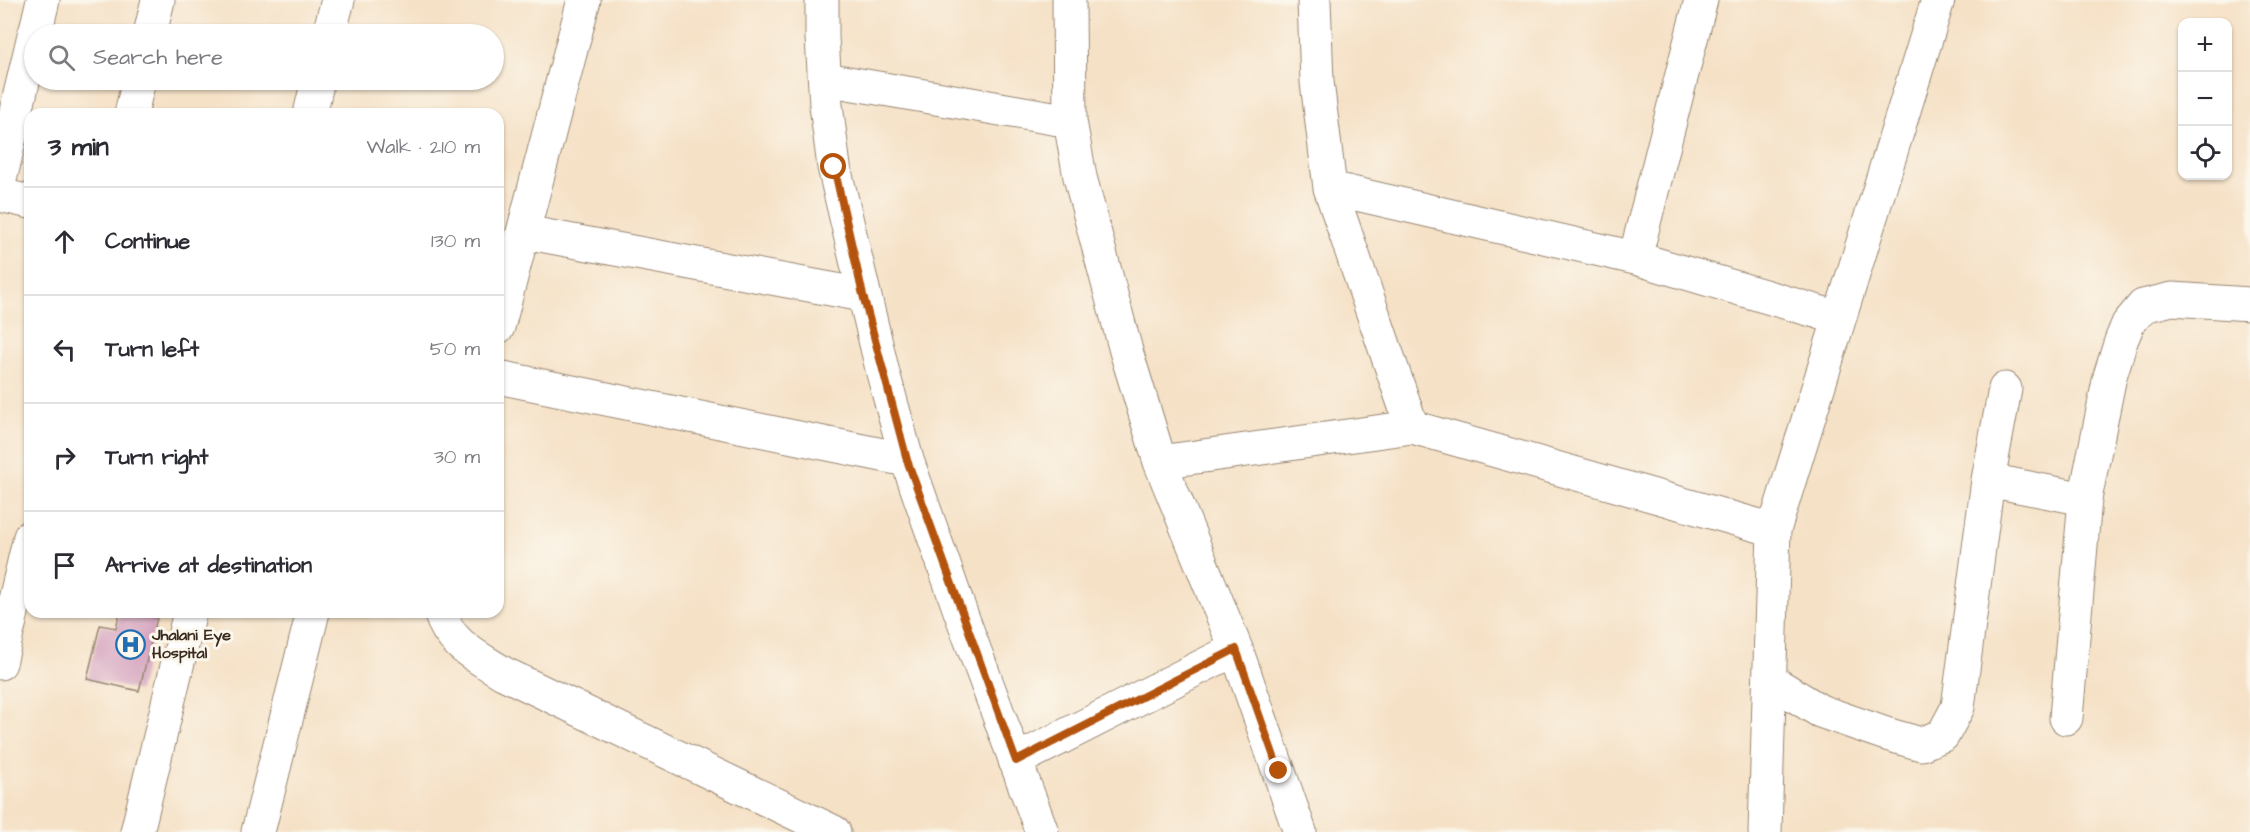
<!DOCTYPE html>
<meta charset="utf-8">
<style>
:root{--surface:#fff;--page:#f2f2f3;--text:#2b2b33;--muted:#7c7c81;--line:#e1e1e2}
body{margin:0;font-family:"Architects Daughter",sans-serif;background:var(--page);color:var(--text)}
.controls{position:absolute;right:18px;top:18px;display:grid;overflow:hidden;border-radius:12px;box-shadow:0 2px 4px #0004}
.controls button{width:54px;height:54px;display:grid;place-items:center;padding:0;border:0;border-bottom:2px solid var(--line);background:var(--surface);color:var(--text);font:30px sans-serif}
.stop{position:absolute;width:18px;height:18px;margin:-14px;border:4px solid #b45309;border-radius:50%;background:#fff}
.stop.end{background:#b45309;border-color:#fff;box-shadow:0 2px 6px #0008}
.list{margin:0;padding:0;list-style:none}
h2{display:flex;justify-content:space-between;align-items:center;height:78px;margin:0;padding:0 24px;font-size:26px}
h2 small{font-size:20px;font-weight:400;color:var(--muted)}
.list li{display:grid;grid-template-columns:39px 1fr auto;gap:18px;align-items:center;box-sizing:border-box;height:108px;padding:0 24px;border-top:2px solid var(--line)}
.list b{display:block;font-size:22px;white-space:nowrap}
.list em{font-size:20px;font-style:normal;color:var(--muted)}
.icon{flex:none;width:33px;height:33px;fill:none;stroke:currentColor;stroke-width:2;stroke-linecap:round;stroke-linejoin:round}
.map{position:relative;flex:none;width:2250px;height:832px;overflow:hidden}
.search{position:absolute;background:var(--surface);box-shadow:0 2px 4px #0004;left:24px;top:24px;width:480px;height:66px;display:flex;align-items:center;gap:15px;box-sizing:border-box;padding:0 21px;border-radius:33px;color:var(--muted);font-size:22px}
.panel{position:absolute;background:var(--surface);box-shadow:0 2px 4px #0004;left:24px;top:108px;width:480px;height:510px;border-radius:18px}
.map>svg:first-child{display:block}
.building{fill:#d5a4bf}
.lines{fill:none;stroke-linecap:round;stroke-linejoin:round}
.minor-casing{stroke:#988672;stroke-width:35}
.minor{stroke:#fff;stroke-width:33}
.route{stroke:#b45309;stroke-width:8}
.labels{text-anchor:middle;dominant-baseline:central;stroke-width:6;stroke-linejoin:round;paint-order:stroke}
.poi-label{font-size:16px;font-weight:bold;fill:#3b2a1e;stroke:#fbf7ec;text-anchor:start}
</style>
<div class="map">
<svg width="2250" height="832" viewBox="0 0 2250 832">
<rect width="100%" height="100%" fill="#fbf7ec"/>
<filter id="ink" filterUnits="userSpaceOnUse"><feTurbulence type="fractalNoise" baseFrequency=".0167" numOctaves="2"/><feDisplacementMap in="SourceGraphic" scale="12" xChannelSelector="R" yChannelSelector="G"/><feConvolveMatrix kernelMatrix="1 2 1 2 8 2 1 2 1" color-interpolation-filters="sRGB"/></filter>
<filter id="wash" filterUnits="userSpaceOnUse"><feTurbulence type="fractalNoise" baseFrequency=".008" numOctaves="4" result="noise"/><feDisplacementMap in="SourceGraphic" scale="24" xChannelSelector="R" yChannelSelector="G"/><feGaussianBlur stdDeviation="1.35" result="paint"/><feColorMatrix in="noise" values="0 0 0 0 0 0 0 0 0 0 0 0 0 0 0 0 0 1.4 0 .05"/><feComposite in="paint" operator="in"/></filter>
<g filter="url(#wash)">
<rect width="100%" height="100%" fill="#f5e1c6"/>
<g id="blocks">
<path class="building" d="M120 612H132L157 618 139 691 87 679 100 625 116 628Z"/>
</g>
</g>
<g filter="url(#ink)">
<use href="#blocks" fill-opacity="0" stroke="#988672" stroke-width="1.5"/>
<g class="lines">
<defs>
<path id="minor" d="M822 0V37L826 105 834 167 883 373 907 460 960 611 1042 832
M1069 0 1070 121 1080 177 1126 351 1160 462 1236 649 1300 832
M1314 0 1317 82 1330 188 1412 427
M35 34 43 0
M150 34 158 0
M329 34 338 0
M825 79 1070 121
M131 114 139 80
M310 114 318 80
M0 180 34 35
M1330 188 1635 258 1839 318
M0 195 30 202
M524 232 863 295
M1635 258 1701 0
M498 327 584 0
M498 377 907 460
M1160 462 1412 427 1774 530 1938 0
M1988 480 2085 499
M440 612C450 645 476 656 503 673L834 832
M0 663 30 537
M1771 681 1820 711 1886 734 1921 744 1943 735 1958 707 1988 480 2005 389
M2066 718 2085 499 2110 376 2121 341 2128 324 2143 306 2172 299 2250 304
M1015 761 1236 649
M137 832 190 612
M258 832 313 612
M1765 832 1774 530"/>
</defs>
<use href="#minor" class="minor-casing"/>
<use href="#minor" class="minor"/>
</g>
</g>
<g class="lines" filter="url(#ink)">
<path class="route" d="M834 167 863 295 907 460 1016 761 1236 649 1279 771"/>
</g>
<defs>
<symbol id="hospital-ring" viewBox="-11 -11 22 22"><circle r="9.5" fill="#fbf7ec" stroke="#1f6fb2" stroke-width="1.5"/><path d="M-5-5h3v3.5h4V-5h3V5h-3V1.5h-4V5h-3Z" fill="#1f6fb2"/></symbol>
</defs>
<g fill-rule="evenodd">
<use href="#hospital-ring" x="114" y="628" width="33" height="33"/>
</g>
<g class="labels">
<g class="poi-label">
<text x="152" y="635">Jhalani Eye<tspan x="152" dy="18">Hospital</tspan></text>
</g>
</g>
</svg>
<div class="controls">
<button>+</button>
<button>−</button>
<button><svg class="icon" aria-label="locate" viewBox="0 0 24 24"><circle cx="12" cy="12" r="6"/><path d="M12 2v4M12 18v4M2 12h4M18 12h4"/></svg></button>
</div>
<div class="stop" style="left:834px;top:167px"></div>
<div class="stop end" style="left:1279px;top:771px"></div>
<div class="search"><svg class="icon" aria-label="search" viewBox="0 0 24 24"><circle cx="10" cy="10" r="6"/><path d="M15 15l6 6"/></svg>Search here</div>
<section class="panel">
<h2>3 min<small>Walk · 210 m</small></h2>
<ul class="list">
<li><svg class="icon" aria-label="ahead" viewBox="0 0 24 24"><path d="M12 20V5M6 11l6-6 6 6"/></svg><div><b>Continue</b></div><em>130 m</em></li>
<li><svg class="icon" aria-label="left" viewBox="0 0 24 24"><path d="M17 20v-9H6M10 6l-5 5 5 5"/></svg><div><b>Turn left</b></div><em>50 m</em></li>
<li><svg class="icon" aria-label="right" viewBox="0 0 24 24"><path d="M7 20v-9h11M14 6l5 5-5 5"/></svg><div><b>Turn right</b></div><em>30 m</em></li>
<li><svg class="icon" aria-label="arrive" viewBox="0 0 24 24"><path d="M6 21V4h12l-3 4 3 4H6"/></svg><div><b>Arrive at destination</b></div></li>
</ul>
</section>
</div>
